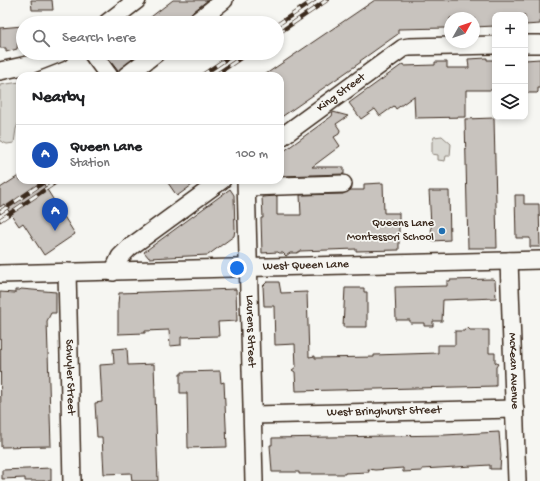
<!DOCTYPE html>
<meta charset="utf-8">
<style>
:root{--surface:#fff;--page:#f6f6f6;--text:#202124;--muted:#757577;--line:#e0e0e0;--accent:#ea580c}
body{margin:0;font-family:"Gochi Hand",sans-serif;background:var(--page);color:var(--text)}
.controls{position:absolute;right:12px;top:12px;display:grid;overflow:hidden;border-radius:8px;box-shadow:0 2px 6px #0003}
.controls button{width:36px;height:36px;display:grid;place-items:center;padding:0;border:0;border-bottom:1px solid var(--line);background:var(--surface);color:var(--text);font:20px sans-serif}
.compass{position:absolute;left:444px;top:12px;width:36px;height:36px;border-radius:50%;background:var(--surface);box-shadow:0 2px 6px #0003;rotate:50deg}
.you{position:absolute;left:237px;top:268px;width:14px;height:14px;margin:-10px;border:3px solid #fff;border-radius:50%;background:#1a73e8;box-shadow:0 0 0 6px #1a73e833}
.badge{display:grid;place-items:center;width:26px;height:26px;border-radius:50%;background:var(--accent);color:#fff;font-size:13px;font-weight:700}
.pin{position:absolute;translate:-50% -33px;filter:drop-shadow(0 1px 2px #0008)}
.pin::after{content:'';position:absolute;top:21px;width:14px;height:12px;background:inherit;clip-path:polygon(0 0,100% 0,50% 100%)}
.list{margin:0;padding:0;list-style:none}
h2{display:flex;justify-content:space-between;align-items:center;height:52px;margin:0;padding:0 16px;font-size:17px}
h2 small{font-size:13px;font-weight:400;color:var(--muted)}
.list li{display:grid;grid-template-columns:26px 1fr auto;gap:12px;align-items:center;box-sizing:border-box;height:60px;padding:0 16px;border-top:1px solid var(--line)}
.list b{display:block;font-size:15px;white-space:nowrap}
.list p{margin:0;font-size:13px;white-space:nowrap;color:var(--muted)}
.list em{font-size:13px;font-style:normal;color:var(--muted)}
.icon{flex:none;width:22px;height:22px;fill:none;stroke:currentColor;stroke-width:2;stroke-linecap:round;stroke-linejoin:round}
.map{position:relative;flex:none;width:540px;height:481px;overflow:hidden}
.search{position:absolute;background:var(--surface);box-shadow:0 2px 6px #0003;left:16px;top:16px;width:268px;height:44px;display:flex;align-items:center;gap:10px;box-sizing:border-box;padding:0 14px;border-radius:22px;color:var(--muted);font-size:15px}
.panel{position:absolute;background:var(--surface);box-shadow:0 2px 6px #0003;left:16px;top:72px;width:268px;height:112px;border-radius:12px}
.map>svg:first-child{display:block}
.green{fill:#dad9d3;stroke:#8a8278}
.building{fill:#c8c3be;stroke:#3b2a1e}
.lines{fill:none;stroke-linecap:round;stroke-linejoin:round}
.minor-casing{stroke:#3b2a1e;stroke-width:20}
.minor{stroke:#f6f6f2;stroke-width:17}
.rail-casing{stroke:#3b2a1e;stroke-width:4.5}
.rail{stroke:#f6f6f2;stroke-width:3;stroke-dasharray:9;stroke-linecap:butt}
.poi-dot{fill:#1f6fb2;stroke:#f6f6f2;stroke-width:1.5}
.labels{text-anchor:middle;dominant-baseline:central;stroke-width:3.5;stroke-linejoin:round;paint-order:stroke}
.street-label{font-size:12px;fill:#3b2a1e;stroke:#f6f6f2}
.poi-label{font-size:12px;fill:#3b2a1e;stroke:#f6f6f2;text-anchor:end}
</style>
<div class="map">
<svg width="540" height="481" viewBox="0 0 540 481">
<rect width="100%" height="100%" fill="#f6f6f2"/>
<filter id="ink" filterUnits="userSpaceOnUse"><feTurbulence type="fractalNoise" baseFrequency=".025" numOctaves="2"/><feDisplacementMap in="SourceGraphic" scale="8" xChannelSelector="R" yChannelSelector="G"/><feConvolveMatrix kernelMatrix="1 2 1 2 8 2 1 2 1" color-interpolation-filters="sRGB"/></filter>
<g filter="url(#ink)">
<path class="green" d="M20 82V119L16 129 14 143 7 144 0 141V85Z
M442 136 451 144 450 156H446L445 161 438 160V155L432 154V142L434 137Z"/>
<path class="building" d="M31 0H52L53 10H32Z
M173 0H208L189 15 185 23H143Z
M375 0H540V24L525 25V15H495V26L474 27V18H450V27L446 28 398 29V34L360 61 361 62 280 118V76H263Z
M23 26V41H18L17 49 6 52V48H0V28Z
M104 53H140L118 71Z
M487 58V60H495V90H466V117L415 118 414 96 396 109 394 106 380 116 375 109 361 119 349 103 403 64 404 66 435 65V62H447V68H469L468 59Z
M540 59V88H538V92L537 93H525V60Z
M333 112 348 116 336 124 340 130 339 134 334 137 340 146 312 167H344V174L280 176V154L332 116Z
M494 118 497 248H468L465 119Z
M20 175V180H41L75 234 44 255 23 223 19 226 4 204 0 207V188Z
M166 180H199L177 196Z
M383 183 384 213H399V250L356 251V249L300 251 297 253H290L286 256 283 253H279L278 252 262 253 261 218H263L262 197 277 196V215H301L300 195 343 194 350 190H364V184Z
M230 189 234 195 235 229 234 236 208 255 149 258 144 252Z
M429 191H449L450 240 432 241Z
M515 195H524V204H539L540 247H530V238H516Z
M492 279 495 280 496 298 443 300 442 321H433V326H424V323H410V320H396L395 287 447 286V281H450V280Z
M267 282H279L281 293 307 292 309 357 315 356V358L374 357V355L438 353V345H455V331H464L467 327 470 330H489V353H495V362L498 364 496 367V386L296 391 295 372 292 370 296 367 295 344 275 345 274 306H264L263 286Z
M345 288H364V292H367V327H343Z
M21 289 56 292V313H51L47 321 51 446 1 447 0 292 15 293V290H20Z
M236 289 237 321 218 322 219 336 181 337V345L170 346 169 330 145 331V333L118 334V304L119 293Z
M127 348 128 365 154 364 158 481H132L131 473 104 474 102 437H97L95 403 102 402 100 365 114 364 113 349Z
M220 371 221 383 224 382 227 447 188 448 187 393H180V374H182V372Z
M499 432 501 456 500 469H490V465L422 469V471L403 472V468L375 470 368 469 369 472 345 473V474H299V472H272L270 445H272V438L445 435Z
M51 468V481H25V478L2 479V470Z"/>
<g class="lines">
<defs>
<g id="minor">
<path d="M107 23 137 0"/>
<path d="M195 23 224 0"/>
<path d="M525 44H540"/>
<path d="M92 53 109 76"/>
<path d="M0 71 32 64 60 53"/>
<path d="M126 76 156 53"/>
<path id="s1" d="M280 138 403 48 409 47 495 45"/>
<path id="s2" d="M246 180 254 481"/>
<path d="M247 187 343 184"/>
<path id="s3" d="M509 261 517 481"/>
<path id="s4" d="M67 272 72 481"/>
<path d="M113 272 120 257 129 248 222 180"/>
<path id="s5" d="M0 274 540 260"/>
<path id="s6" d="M253 415 515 409"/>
</g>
</defs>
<use href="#minor" class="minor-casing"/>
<use href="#minor" class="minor"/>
<defs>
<path id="rail" d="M277 25 314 0
M277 34 327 0
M201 76 235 53
M214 76 248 53
M0 212 47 180
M0 220 59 180"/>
</defs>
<use href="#rail" class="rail-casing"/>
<use href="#rail" class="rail"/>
</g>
</g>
<circle class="poi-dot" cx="442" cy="231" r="4"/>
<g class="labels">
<g class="street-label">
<text stroke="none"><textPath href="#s1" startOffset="76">King Street</textPath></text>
<text stroke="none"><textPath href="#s5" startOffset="306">West Queen Lane</textPath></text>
<text stroke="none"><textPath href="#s2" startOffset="151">Laurens Street</textPath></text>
<text stroke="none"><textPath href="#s3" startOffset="110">McKean Avenue</textPath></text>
<text stroke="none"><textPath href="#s4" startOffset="105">Schuyler Street</textPath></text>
<text stroke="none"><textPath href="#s6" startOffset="131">West Bringhurst Street</textPath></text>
</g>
<g class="poi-label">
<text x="434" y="224">Queens Lane<tspan x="434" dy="14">Montessori School</tspan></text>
</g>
</g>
</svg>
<div class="controls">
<button>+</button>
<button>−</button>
<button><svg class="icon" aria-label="layers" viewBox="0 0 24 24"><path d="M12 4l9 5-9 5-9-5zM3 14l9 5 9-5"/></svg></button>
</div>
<svg class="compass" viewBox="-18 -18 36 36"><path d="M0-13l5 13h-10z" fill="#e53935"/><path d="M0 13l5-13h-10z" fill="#757577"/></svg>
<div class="you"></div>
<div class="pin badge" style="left:55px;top:231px;background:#1a4fb4">A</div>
<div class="search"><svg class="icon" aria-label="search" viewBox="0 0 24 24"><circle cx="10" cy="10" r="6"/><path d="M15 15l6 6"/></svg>Search here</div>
<section class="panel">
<h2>Nearby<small></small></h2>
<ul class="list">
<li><span class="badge" style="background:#1a4fb4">A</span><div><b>Queen Lane</b><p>Station</p></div><em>100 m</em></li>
</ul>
</section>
</div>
